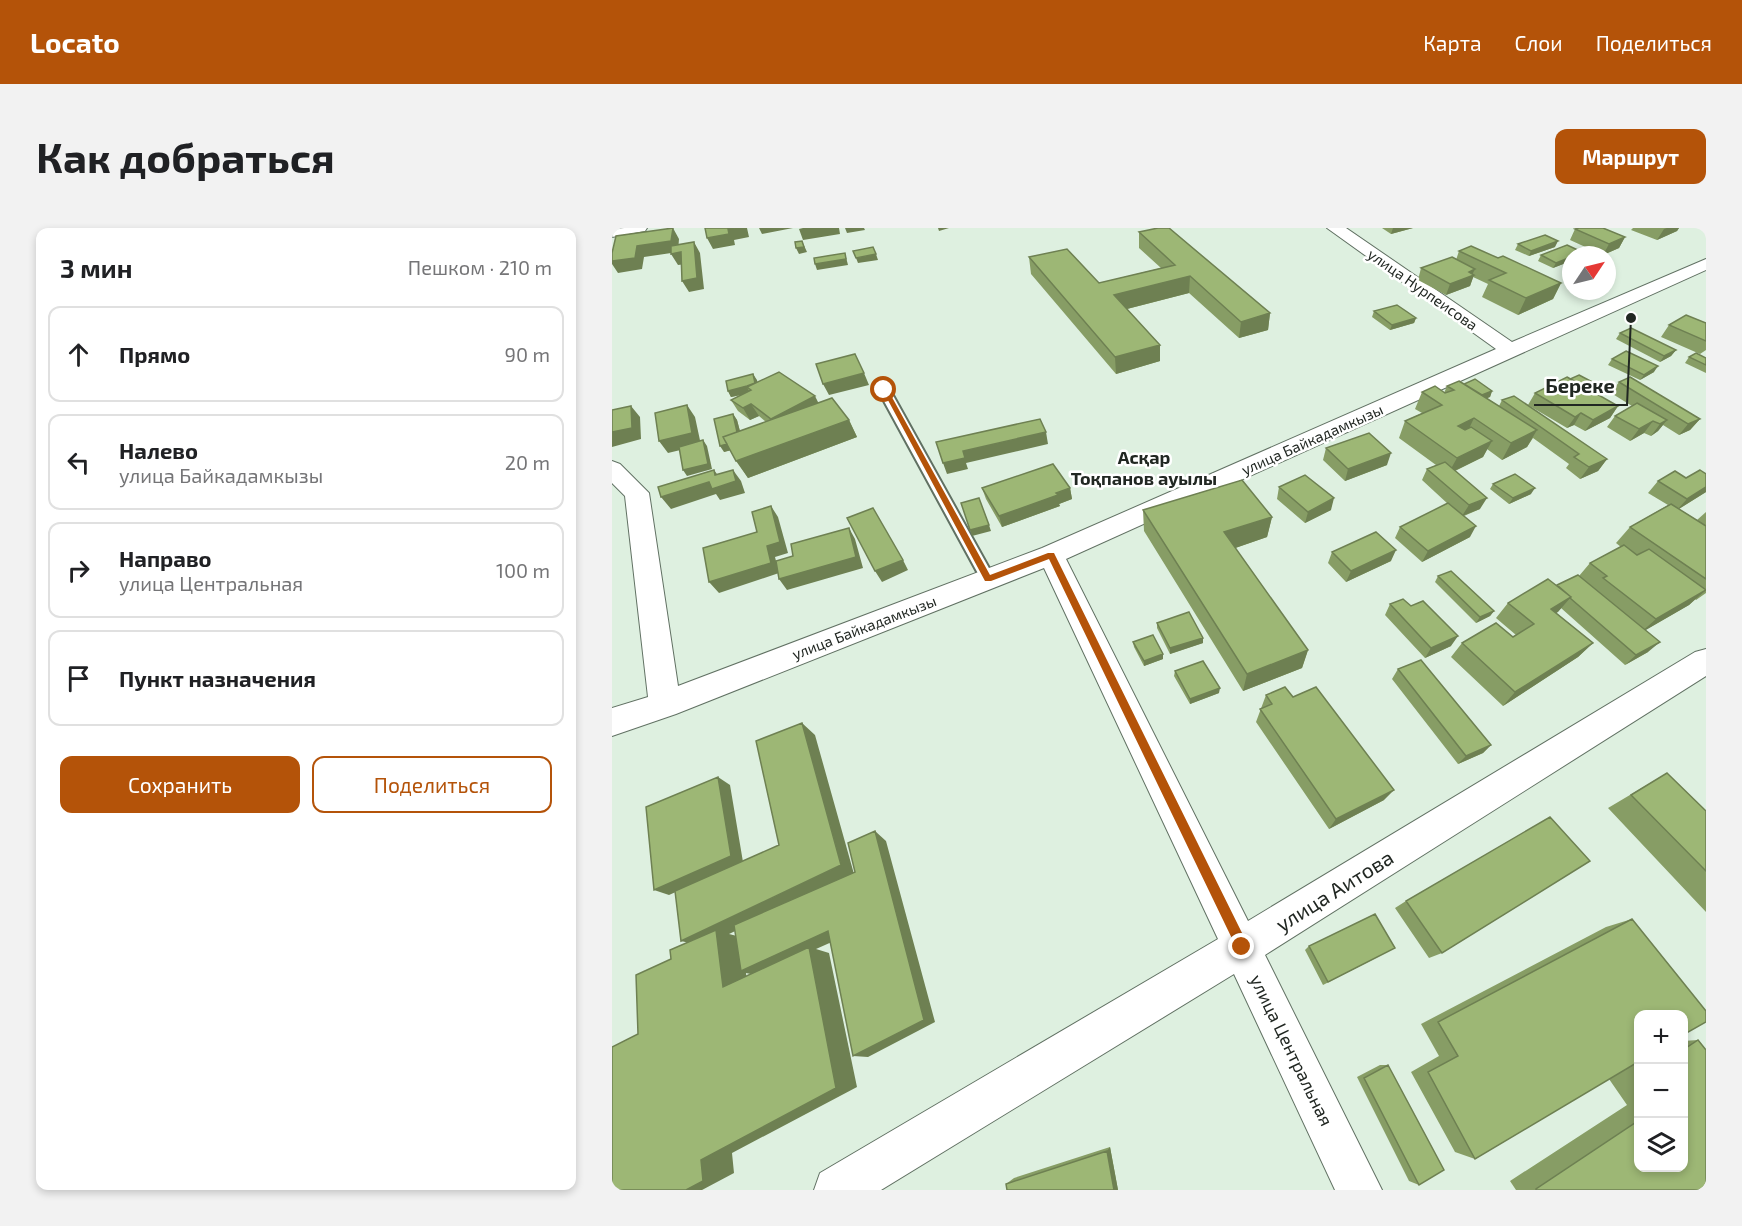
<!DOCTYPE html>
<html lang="ru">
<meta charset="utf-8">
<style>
:root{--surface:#fff;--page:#f2f2f2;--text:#202124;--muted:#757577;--line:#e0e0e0;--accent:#b45309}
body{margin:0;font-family:"Exo 2",sans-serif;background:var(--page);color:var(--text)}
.controls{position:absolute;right:18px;bottom:18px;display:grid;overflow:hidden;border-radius:12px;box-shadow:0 3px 9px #0003}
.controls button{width:54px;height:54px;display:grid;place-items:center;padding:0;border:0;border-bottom:2px solid var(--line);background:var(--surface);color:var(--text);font:30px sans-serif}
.compass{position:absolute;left:950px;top:18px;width:54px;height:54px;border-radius:50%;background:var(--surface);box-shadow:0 3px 9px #0003;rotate:55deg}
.stop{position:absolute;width:18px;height:18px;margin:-14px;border:4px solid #b45309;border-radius:50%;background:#fff}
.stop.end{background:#b45309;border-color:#fff;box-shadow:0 2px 6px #0008}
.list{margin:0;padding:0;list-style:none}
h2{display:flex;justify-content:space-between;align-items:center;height:78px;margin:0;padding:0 24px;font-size:26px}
h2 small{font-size:20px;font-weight:400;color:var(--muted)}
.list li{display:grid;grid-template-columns:39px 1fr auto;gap:18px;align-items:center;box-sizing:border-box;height:96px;margin:0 12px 12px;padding:0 12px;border:2px solid var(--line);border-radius:12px}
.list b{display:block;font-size:22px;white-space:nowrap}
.list p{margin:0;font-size:20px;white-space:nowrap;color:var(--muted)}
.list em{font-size:20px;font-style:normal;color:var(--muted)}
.actions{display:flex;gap:12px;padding:18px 24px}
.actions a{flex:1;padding:14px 0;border:2px solid var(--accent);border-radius:12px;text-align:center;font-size:21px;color:var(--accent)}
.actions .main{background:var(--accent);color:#fff}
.icon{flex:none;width:33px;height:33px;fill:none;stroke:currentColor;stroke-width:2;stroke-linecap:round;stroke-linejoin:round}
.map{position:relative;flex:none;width:1094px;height:962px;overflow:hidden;border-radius:12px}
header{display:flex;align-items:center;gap:36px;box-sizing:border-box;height:84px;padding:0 30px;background:var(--accent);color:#fff}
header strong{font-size:28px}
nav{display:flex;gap:33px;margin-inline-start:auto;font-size:21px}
.intro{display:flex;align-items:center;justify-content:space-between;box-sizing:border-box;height:144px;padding:0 36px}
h1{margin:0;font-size:42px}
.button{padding:15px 27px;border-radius:12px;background:var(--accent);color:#fff;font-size:21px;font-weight:700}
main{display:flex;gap:36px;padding:0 36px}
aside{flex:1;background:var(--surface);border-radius:12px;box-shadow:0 3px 9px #0003}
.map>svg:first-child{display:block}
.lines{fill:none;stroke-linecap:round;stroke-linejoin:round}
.service-casing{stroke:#617163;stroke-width:4}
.minor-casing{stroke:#617163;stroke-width:2}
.service{fill:#fff;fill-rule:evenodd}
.minor{fill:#fff;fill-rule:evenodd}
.wall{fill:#879d65}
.shaded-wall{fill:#6e8052}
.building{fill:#9db775;stroke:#6e8052;stroke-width:1.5}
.route{fill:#b45309}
.labels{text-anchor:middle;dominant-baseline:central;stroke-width:5;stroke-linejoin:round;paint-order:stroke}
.far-street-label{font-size:15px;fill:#212722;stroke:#fff}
.far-quarter-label{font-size:18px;font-weight:bold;fill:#212722;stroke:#fff}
.street-label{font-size:18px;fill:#212722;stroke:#fff}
.near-street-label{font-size:21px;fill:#212722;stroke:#fff}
.leader{fill:none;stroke:#212722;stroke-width:2}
.callout-dot{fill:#212722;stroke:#fff;stroke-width:2}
.callout-label{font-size:20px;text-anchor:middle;font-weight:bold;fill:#212722;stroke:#fff;stroke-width:5;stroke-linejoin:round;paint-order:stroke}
</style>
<header>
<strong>Locato</strong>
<nav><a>Карта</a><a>Слои</a><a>Поделиться</a></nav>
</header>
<div class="intro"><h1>Как добраться</h1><a class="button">Маршрут</a></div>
<main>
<aside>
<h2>3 мин<small>Пешком · 210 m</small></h2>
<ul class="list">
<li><svg class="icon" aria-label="ahead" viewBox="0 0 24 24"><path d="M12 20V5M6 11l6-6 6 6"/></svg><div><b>Прямо</b></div><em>90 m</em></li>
<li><svg class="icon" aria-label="left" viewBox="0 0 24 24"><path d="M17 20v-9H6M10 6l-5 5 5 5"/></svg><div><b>Налево</b><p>улица Байкадамкызы</p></div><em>20 m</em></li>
<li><svg class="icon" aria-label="right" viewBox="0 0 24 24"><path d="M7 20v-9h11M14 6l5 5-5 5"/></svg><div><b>Направо</b><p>улица Центральная</p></div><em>100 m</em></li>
<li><svg class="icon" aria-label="arrive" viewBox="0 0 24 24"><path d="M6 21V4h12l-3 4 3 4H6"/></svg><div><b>Пункт назначения</b></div></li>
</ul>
<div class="actions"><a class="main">Сохранить</a><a>Поделиться</a></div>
</aside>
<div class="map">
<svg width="1094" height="962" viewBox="0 0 1094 962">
<rect width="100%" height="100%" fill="#def0e0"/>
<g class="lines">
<defs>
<path id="service" d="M272 159 278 162 383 351 381 355H371L369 351 266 162Z"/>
<path id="minor" d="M0 0H35L33 3 0 9Z
M715 0H734L900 114 1094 31V42L454 331 636 693 1083 424 1094 421V448L653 727 770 962H723L622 746 269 962H202L208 945 606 711 432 340 64 486 0 508V480L36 469 13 268 0 255V233L8 236 37 265 66 458 430 320 884 121Z"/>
</defs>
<use href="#service" class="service-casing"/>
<use href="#minor" class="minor-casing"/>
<use href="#service" class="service"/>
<use href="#minor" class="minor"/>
</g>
<path class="wall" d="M770 0H801L779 6Z
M1021 0H1067L1065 3 1045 12 1019 2Z
M963 1 1013 9 1007 20 991 27 958 12Z
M527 4 658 85 656 102 627 110 577 65 515 81 548 117V133L504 146 419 46 417 29 487 55 549 40 527 20Z
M906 16 943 19 917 28 903 22Z
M847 23 886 30 949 55 941 71 906 87 870 69 876 56 861 49 858 58 834 67 806 52 809 40 844 32Z
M929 27H959V50L950 46 956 34 941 40 926 33Z
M762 83 804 90 802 95 778 102 760 89Z
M1094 95V122L1088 126 1049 109 1057 97Z
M1008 105 1064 122 1059 128 1048 134 1004 111Z
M1077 129 1094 130V145L1073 135Z
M1000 131 1042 144 1028 152 996 137Z
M141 146 145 154 207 175 237 192 245 209 136 250 118 222 112 224 121 186 125 192 128 203 154 194 147 188 138 192 126 183 119 172 129 167 119 169 116 163Z
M1007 154 1088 191 1078 202 1067 207 1051 197 1046 203 1039 208 1032 205 1018 213 995 199 1003 188 1020 178 999 165Z
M852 156 880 163 878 169 875 170 887 178 890 172 995 231 986 243 968 251 954 240 957 236 921 210 915 219 890 232 875 221 871 229 843 243 868 281 852 288 858 309 810 334 783 310 788 299 836 276 810 252 815 241 824 237 787 210 793 193 810 185 803 181 810 164 832 165 835 158Z
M923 165H986L984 166 1006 178 998 190 973 203 962 197 955 200 916 177Z
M714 220 775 237 733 253 711 232Z
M1094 246V264L1067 281 1085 292 1094 284V365L1084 372 1083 371 1077 377 1033 402 1036 424 1013 437 949 380 944 385 981 415 966 429 891 478 839 429 850 415 901 409 904 407 884 390 896 375 945 357 967 348 978 335 1009 319 1004 315 1018 299 1056 277 1036 265 1046 253 1074 250Z
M881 256 919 266 897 276 878 261Z
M667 259 719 282 693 295 665 271Z
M370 260H458L460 271 447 276 448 278 390 299 374 271Z
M531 282 660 289 655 309 623 320 696 422 690 440 631 463 532 303Z
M720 324 779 333 734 354 716 335Z
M826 348 882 383 878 388 864 395 823 354Z
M778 376 839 418 813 430 773 387Z
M545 395 591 410V415L558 426 545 400Z
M521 414 551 431 532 438 522 419Z
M786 441 879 517 871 525 846 536 780 451Z
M563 443 607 465 578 476 562 448Z
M654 467 681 469 772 572 717 601 644 494Z
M1055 545 1094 583V684L996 580Z
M794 673 830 725 817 730 783 680Z
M1020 691 1026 786V939H1071V813L1086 812 1094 962H904L898 953 1015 877 997 851 863 931 843 924 799 844 827 828 809 796 994 699Z
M697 718 783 720 711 757 693 722Z
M768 837H776L807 957 797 953 745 849Z
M498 919 506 962H395L394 956 402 950Z"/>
<path class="shaded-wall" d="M61 0 67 11 66 24 32 29 30 41 6 45 0 36V33L25 18Z
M123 0H135L137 9 122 12 123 17 101 21 95 10 116 1Z
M147 0H181L150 6Z
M191 0H227L228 6 191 12 187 1Z
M233 0H252L253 2 235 5Z
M326 0H337L327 3Z
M781 0H801L779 6Z
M1055 0H1067L1065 3 1045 12 1052 1Z
M1013 9 1007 20 991 27 997 16Z
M190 13 195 24 187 26 184 20Z
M946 13 943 19 917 28 919 23Z
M82 14 88 25 92 61 77 64 70 53Z
M69 24 75 36 66 37 59 26Z
M233 25 236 37 205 42 203 36Z
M264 26 266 32 246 35 244 30Z
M959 29V33L941 40 944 35Z
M1000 39 995 47V41Z
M863 41 860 47H862L858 58 834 67 838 56 857 44Z
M578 48 577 65 503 84 502 67Z
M949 55 941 71 906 87 914 70Z
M658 85 656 102 627 110 629 94Z
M804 90 802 95 778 102 780 97Z
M548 117V133L504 146 503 129Z
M1064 122 1059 128 1048 134 1052 128Z
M1046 138 1042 144 1028 152 1032 147Z
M252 145 257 157 217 167 211 156Z
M141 146 145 152 147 163 139 162 135 159 138 165 119 169 116 163Z
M990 159 986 165 975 171 979 165Z
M880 163 878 169 857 177 860 171Z
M203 168 209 180 166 202 159 191Z
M139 176 147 188 138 192 131 180Z
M75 177 83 189 89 217 56 225 47 213Z
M19 178 28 189 29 211 0 219V204Z
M1006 178 998 190 973 203 981 192Z
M969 185 962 197 955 200 963 189Z
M121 186 125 192 132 219 112 224 108 218Z
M862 190 854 207 846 198Z
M1088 191 1078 202 1067 207 1076 196Z
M237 192 245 209 136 250 124 233Z
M1055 192 1046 203 1039 208 1048 196Z
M1041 193 1032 205 1018 213 1027 201Z
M925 202 915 219 890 232 899 215Z
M434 204 436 216 354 235 356 241 335 246 331 235 351 223Z
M91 212 95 218 100 241 75 248 71 242Z
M880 213 871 229 836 246 845 230Z
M779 225 775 237 733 253 736 241Z
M995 231 986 243 968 251 977 239Z
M102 242 110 253 121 242 129 253 133 265 108 272 104 266 59 281 49 269 103 247Z
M1094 259V264L1065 282 1075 271Z
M458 260 460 271 447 276 448 278 390 299 387 288Z
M923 260 919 266 897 276 901 270Z
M722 270 719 282 693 295 696 284Z
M875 270 868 281 850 288 857 277Z
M159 278 166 289 176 325 163 329 167 345 107 365 97 354 155 318Z
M660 289 655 309 609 325 612 304Z
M377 297 379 303 360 308 358 302Z
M864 298 858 309 810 334 816 323Z
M237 300 243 311 251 340 175 362 167 351Z
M784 322 779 333 734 354 739 343Z
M291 332 296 342 270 354 263 343Z
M1094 362 1077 377 1027 406 1044 391Z
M959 369 946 384 926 396 939 381Z
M882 383 878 388 864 395 868 389Z
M846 408 839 418 813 430 819 420Z
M591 410V415L558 426V420Z
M1048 414 1036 424 1013 437 1024 427Z
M981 415 966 429 891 478 903 464Z
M696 422 690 440 631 463 635 446Z
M551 426V431L532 438V433Z
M608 460 607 465 578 476V471Z
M190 495 203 507 242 646 117 706 129 709 216 703 231 709 204 721 217 725 245 859 120 925 122 945 90 962H74L89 932 148 748 134 745 136 764 111 759 90 718 69 713 229 637Z
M879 517 871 525 846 536 854 528Z
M106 549 118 557 131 634 57 667 42 662Z
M782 562 772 572 717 601 724 591Z
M263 603 274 613 323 794 256 829 241 828Z
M498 919 506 962H502L495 923Z"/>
<path class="building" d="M61 0 59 13 25 18 23 30 0 33V25L4 8Z
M93 0H123L116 1 117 6 95 10Z
M546 0H557L658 85 629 94 578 48 502 67 548 117 503 129 417 29 455 21 487 55 563 37 527 4Z
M967 0H991L1013 9 997 16 963 1Z
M933 7 946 13 919 23 906 16Z
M190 13 192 19 184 20 183 14Z
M82 14 85 50 70 53 69 24 59 26V18Z
M955 17 970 24 963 27H959V29L944 35 929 27Z
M859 18 886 30 891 28 949 55 914 70 877 52 894 45 847 23Z
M261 19 264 26 244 30 241 23Z
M233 25 234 31 203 36 202 30Z
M840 29 863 41 857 44 862 47 838 56 809 40Z
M785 77 804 90 780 97 762 83Z
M1074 87 1094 95V113L1057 97Z
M1019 100 1064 122 1052 128 1008 105Z
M1014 123 1046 138 1032 147 1000 131Z
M1084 125 1094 130V137L1077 129Z
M243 126 252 145 211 156 204 136Z
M167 144 203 168 159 191 139 176 131 180 119 172 139 162 135 159Z
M141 146 143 155 135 158 116 163 114 153Z
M967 147 990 159 981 164 958 151Z
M955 149 1006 178 981 192 969 185 963 189 923 165Z
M1018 149 1088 191 1076 196 1007 154Z
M863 151 880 163 870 167 852 156Z
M847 153 925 202 899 215 862 190 846 198 853 202 859 199 880 213 845 230 793 193 830 177 810 164 823 158 833 165 842 162 835 158Z
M902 168 995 231 977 239 962 229 967 226 890 172Z
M220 170 237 192 124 233 111 209Z
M1025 175 1055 192 1048 196 1041 193 1027 201 1003 188Z
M75 177 80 205 47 213 43 185Z
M19 178 20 200 0 204V182Z
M121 186 125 204 111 209 115 216 108 218 102 191Z
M428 191 434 204 351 223 353 230 331 235 324 214Z
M757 205 779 225 736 241 714 220Z
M91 212 96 236 71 242 67 219Z
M833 234 875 270 857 277 815 241Z
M441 236 458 260 444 265 446 267 387 288 370 260Z
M102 242 103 247 121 242 124 253 100 261 97 254 49 269 46 259Z
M1088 242 1094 246V259L1075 271 1046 253 1063 243 1074 250Z
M903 246 923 260 901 270 881 256Z
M693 247 722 270 696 284 667 259Z
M630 252 660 289 612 304 696 422 635 446 531 282Z
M367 270 377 297 358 302 349 275Z
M836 275 864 298 816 323 788 299Z
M1059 276 1094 298V351L1018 299Z
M159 278 168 314 155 318 159 335 97 354 91 320 145 304 140 284Z
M261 280 291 332 263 343 235 290Z
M237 300 244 329 167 351 164 333 181 328 179 316Z
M764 304 784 322 739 343 720 324Z
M1012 317 1025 327 1037 321 1094 362 1044 391 991 350 995 348 978 335Z
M839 343 882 383 868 389 826 348Z
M966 347 1048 414 1024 427 958 370 959 369 945 357Z
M936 351 959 369 939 381 981 415 903 464 850 415 884 395 901 409 922 396 896 375Z
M791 371 799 378 811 373 846 408 819 420 778 376Z
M577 384 591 410 558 420 545 395Z
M541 407 551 426 532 433 521 414Z
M809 432 879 517 854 528 786 441Z
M591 433 608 460 578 471 563 443Z
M673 459 681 469 704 459 782 562 724 591 648 481 660 476 654 467Z
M190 495 229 637 69 713 63 663 167 617 144 513Z
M1055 545 1094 583V643L1019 567Z
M106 549 119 628 42 662 34 579Z
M938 589 978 633 830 725 794 673Z
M263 603 312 792 241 828 216 703 129 743 122 697 243 644 236 615Z
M763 686 783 720 716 754 697 718Z
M1020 691 1094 783V794L1071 807V786H1026V834L863 931 816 844 846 828 826 794Z
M104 702 111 759 197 719 224 860 89 932 91 953 74 962H0V819L26 806 24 747 59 731 58 722Z
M1086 812 1094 822V962H924V961L1026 893V939H1071V822Z
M776 837 832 942 807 957 752 850Z
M495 923 502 962H395L394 956Z"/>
<path class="route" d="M270 161 276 162 378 347 436 325H442L635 715V723H626L437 331 379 353H373Z"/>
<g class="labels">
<g class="far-street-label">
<text transform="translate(811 61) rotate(35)">улица Нурпеисова</text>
<text transform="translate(700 211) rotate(-24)">улица Байкадамкызы</text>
<text transform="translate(252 399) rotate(-21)">улица Байкадамкызы</text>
</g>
<g class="far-quarter-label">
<text x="532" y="229">Асқар<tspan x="532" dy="21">Тоқпанов ауылы</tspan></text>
</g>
<g class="street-label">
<text transform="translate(680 822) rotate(64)">улица Центральная</text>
</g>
<g class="near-street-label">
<text transform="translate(722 662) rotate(-32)">улица Аитова</text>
</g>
</g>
<path class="leader" d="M1019 90L1015 177H922"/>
<circle class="callout-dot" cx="1019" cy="90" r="6"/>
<g class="callout-label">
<text x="968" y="165">Береке</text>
</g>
</svg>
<div class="controls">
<button>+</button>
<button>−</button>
<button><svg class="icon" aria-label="layers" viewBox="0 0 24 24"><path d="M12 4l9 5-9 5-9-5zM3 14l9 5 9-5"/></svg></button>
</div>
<svg class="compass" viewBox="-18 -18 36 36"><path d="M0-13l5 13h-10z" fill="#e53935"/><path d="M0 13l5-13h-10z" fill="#757577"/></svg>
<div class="stop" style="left:272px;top:162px"></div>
<div class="stop end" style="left:630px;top:719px"></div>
</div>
</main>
